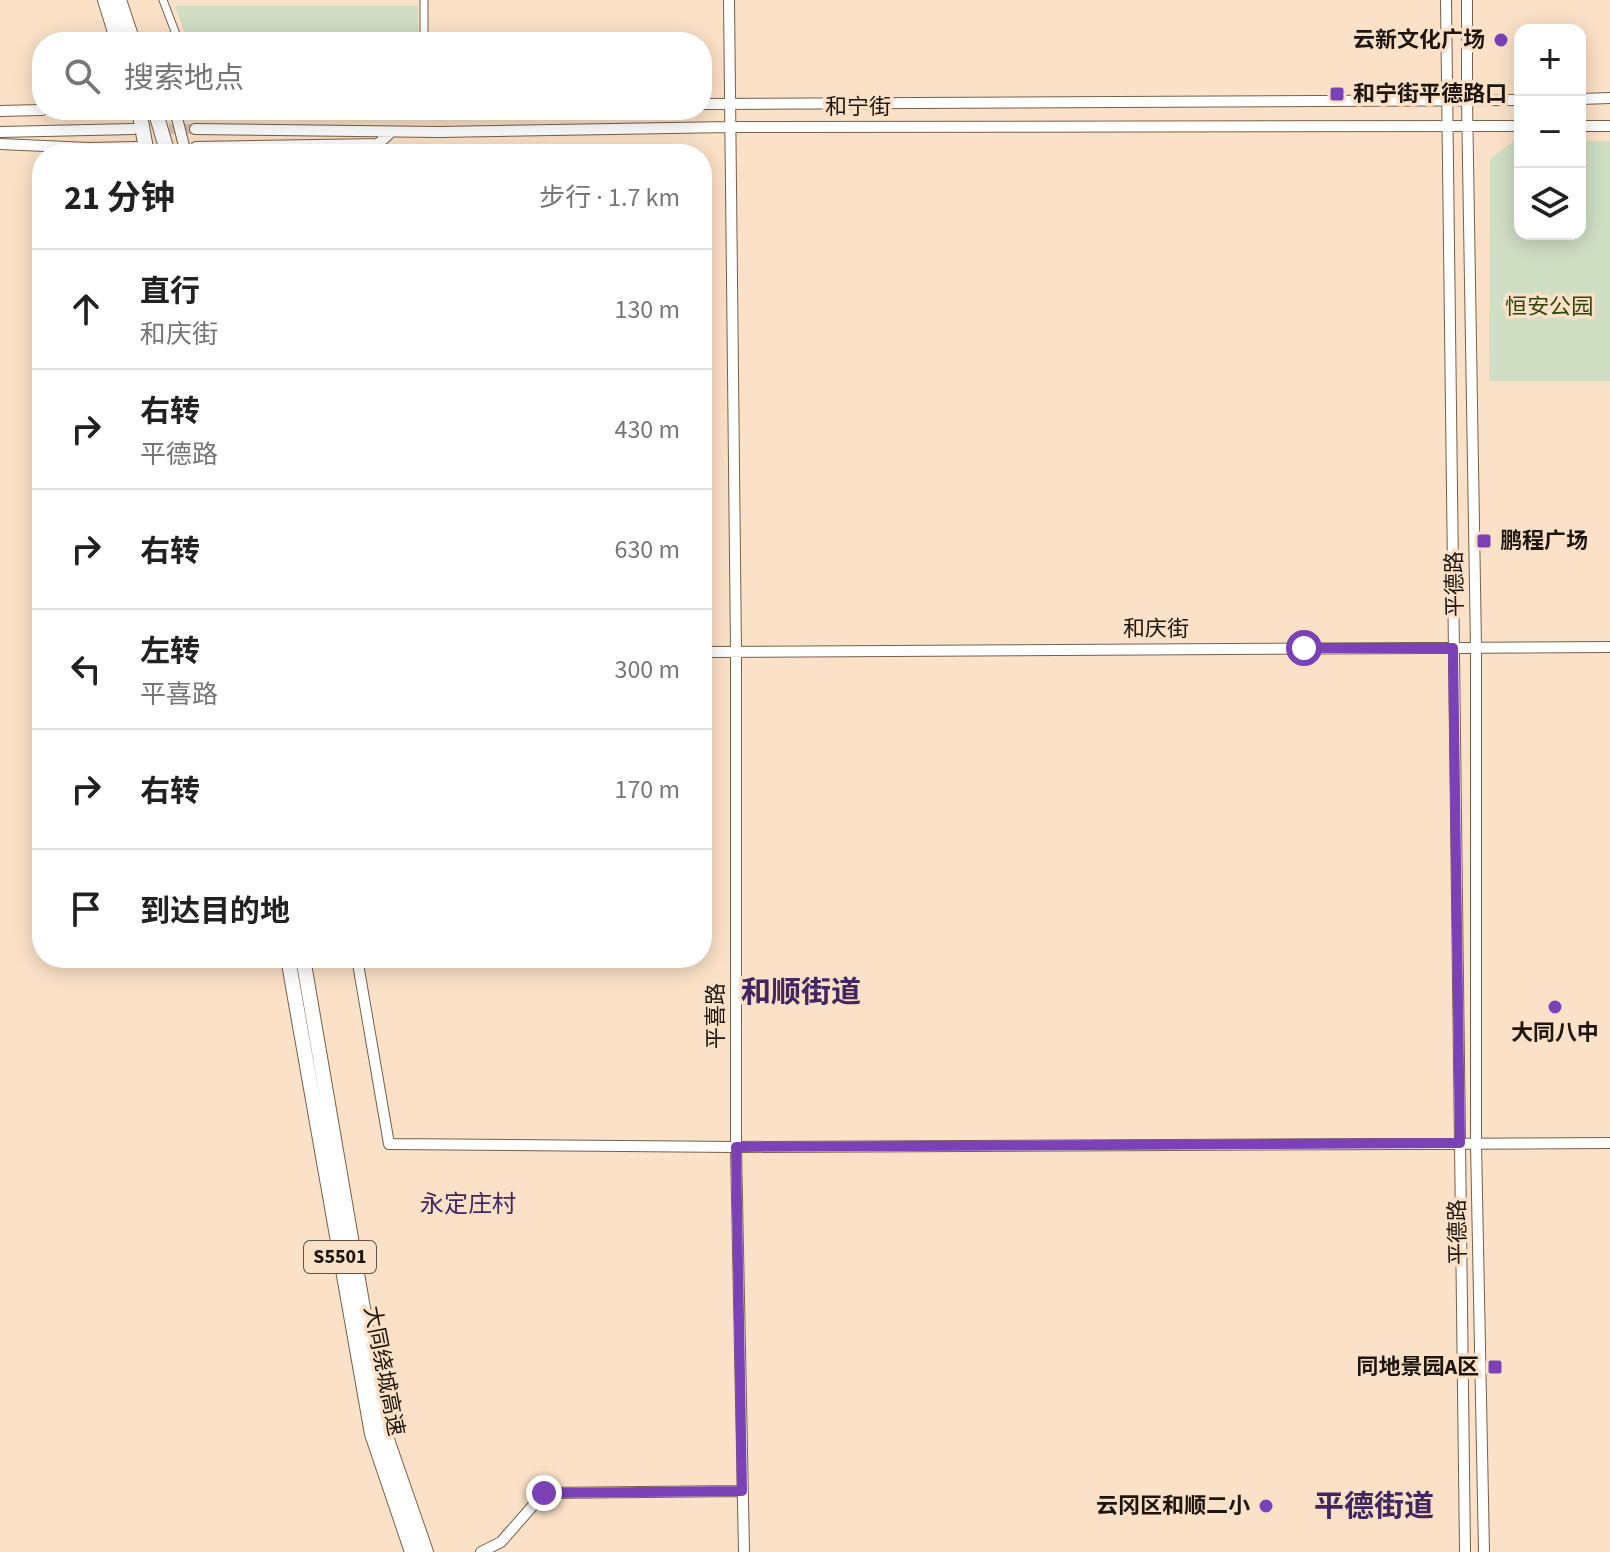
<!DOCTYPE html>
<html lang="zh">
<meta charset="utf-8">
<style>
:root{--surface:#fff;--page:#f2f2f2;--text:#222;--muted:#767676;--line:#e0e0e0}
body{margin:0;font-family:"Source Sans 3","Noto Sans SC",sans-serif;background:var(--page);color:var(--text)}
.controls{position:absolute;right:24px;top:24px;display:grid;overflow:hidden;border-radius:16px;box-shadow:0 4px 20px #0003}
.controls button{width:72px;height:72px;display:grid;place-items:center;padding:0;border:0;border-bottom:2px solid var(--line);background:var(--surface);color:var(--text);font:40px sans-serif}
.stop{position:absolute;width:24px;height:24px;margin:-18px;border:6px solid #7b42b8;border-radius:50%;background:#fff}
.stop.end{background:#7b42b8;border-color:#fff;box-shadow:0 2px 8px #0008}
.list{margin:0;padding:0;list-style:none}
h2{display:flex;justify-content:space-between;align-items:center;height:104px;margin:0;padding:0 32px;font-size:34px}
h2 small{font-size:26px;font-weight:400;color:var(--muted)}
.list li{display:grid;grid-template-columns:52px 1fr auto;gap:24px;align-items:center;box-sizing:border-box;height:120px;padding:0 32px;border-top:2px solid var(--line)}
.list b{display:block;font-size:30px;white-space:nowrap}
.list p{margin:0;font-size:26px;white-space:nowrap;color:var(--muted)}
.list em{font-size:26px;font-style:normal;color:var(--muted)}
.icon{flex:none;width:44px;height:44px;fill:none;stroke:currentColor;stroke-width:2;stroke-linecap:round;stroke-linejoin:round}
.map{position:relative;flex:none;width:1610px;height:1552px;overflow:hidden}
.search{position:absolute;background:var(--surface);box-shadow:0 4px 20px #0003;left:32px;top:32px;width:680px;height:88px;display:flex;align-items:center;gap:20px;box-sizing:border-box;padding:0 28px;border-radius:32px;color:var(--muted);font-size:30px}
.panel{position:absolute;background:var(--surface);box-shadow:0 4px 20px #0003;left:32px;top:144px;width:680px;height:824px;border-radius:32px}
.map>svg:first-child{display:block}
.green{fill:#d0dec4}
.lines{fill:none;stroke-linecap:round;stroke-linejoin:round}
.secondary-tunnel{stroke:#dac2ab;stroke-width:10;stroke-dasharray:10 5;stroke-linecap:butt}
.street-casing{stroke:#766049;stroke-width:9}
.secondary-casing{stroke:#766049;stroke-width:12}
.highway-casing{stroke:#766049;stroke-width:16}
.street{stroke:#fff;stroke-width:7}
.secondary{stroke:#fff;stroke-width:10}
.highway{stroke:#fff;stroke-width:14}
.route{stroke:#7b42b8;stroke-width:10}
.poi-dot{fill:#7b42b8;stroke:#fbe1c7;stroke-width:3}
.labels{text-anchor:middle;dominant-baseline:central;stroke-width:7;stroke-linejoin:round;paint-order:stroke}
.shield{fill:#fbe1c7;stroke:#605243;stroke-width:2}
.shield-label{font-size:20px;font-weight:bold;fill:#1d150b}
.poi-label{font-size:22px;font-weight:bold;fill:#1d150b;stroke:#fbe1c7;text-anchor:end}
.street-label{font-size:22px;fill:#1d150b;stroke:#fbe1c7}
.park-label{font-size:22px;fill:#2d460c;stroke:#fbe1c7}
.neighbourhood-label{font-size:24px;fill:#412660;stroke:#fbe1c7}
.district-label{font-size:30px;font-weight:bold;fill:#412660;stroke:#fbe1c7}
</style>
<div class="map">
<svg width="1610" height="1552" viewBox="0 0 1610 1552">
<rect width="100%" height="100%" fill="#fbe1c7"/>
<path class="green" d="M175 6H418V42H188Z
M1514 141H1520V234H1580V141H1610V381H1489L1490 159Z"/>
<g class="lines">
<path class="secondary-tunnel" d="M139 129H195"/>
<defs>
<path id="street" d="M163 0 179 42
M424 42V0"/>
<path id="secondary" d="M729 0 736 652V1147L744 1552
M1446 0 1465 1552
M1467 0V100L1476 647V1143L1484 1552
M1580 99 1610 98
M702 104 1520 100
M175 110 186 154
M0 111 42 110
M1580 126H1610
M195 129 439 132 729 127 1520 126
M0 132 133 129
M0 144 89 148 136 147
M196 147 378 144 391 132
M274 154 364 151
M702 652 1610 647
M357 958 389 1144 736 1147 1610 1143
M481 1552 501 1542 544 1493 742 1491"/>
<path id="highway" d="M105 0 118 42
M119 0 133 42
M139 110 147 154
M155 110 168 154
M288 958 372 1434 412 1552
M303 958 384 1431 426 1552"/>
</defs>
<use href="#street" class="street-casing"/>
<use href="#secondary" class="secondary-casing"/>
<use href="#highway" class="highway-casing"/>
<use href="#street" class="street"/>
<use href="#secondary" class="secondary"/>
<use href="#highway" class="highway"/>
</g>
<g class="lines">
<path class="route" d="M544 1493 742 1491 736 1147 1460 1143 1453 648H1304"/>
</g>
<g class="poi-dot">
<circle cx="1501" cy="40" r="8"/>
<rect x="1329" y="86" width="16" height="16" rx="4"/>
<rect x="1476" y="533" width="16" height="16" rx="4"/>
<circle cx="1555" cy="1007" r="8"/>
<rect x="1487" y="1359" width="16" height="16" rx="4"/>
<circle cx="1266" cy="1506" r="8"/>
</g>
<g class="labels">
<rect class="shield" x="304" y="1241" width="72" height="32" rx="6"/>
<g class="shield-label">
<text x="340" y="1257">S5501</text>
</g>
<g class="poi-label">
<text x="1485" y="40">云新文化广场</text>
<text x="1353" y="94" text-anchor="start">和宁街平德路口</text>
<text x="1500" y="541" text-anchor="start">鹏程广场</text>
<text x="1555" y="1033" text-anchor="middle">大同八中</text>
<text x="1479" y="1367">同地景园A区</text>
<text x="1250" y="1506">云冈区和顺二小</text>
</g>
<g class="street-label">
<text x="858" y="107">和宁街</text>
<text transform="translate(1455 584) rotate(-91)">平德路</text>
<text x="1156" y="629">和庆街</text>
<text transform="translate(716 1016) rotate(-90)">平喜路</text>
<text transform="translate(1458 1232) rotate(-91)">平德路</text>
<text transform="translate(384 1371) rotate(79)">大同绕城高速</text>
</g>
<g class="park-label">
<text x="1549" y="307">恒安公园</text>
</g>
<g class="neighbourhood-label">
<text x="468" y="1204">永定庄村</text>
</g>
<g class="district-label">
<text x="801" y="992">和顺街道</text>
<text x="1374" y="1506">平德街道</text>
</g>
</g>
</svg>
<div class="controls">
<button>+</button>
<button>−</button>
<button><svg class="icon" aria-label="layers" viewBox="0 0 24 24"><path d="M12 4l9 5-9 5-9-5zM3 14l9 5 9-5"/></svg></button>
</div>
<div class="stop" style="left:1304px;top:648px"></div>
<div class="stop end" style="left:544px;top:1493px"></div>
<div class="search"><svg class="icon" aria-label="search" viewBox="0 0 24 24"><circle cx="10" cy="10" r="6"/><path d="M15 15l6 6"/></svg>搜索地点</div>
<section class="panel">
<h2>21 分钟<small>步行 · 1.7 km</small></h2>
<ul class="list">
<li><svg class="icon" aria-label="ahead" viewBox="0 0 24 24"><path d="M12 20V5M6 11l6-6 6 6"/></svg><div><b>直行</b><p>和庆街</p></div><em>130 m</em></li>
<li><svg class="icon" aria-label="right" viewBox="0 0 24 24"><path d="M7 20v-9h11M14 6l5 5-5 5"/></svg><div><b>右转</b><p>平德路</p></div><em>430 m</em></li>
<li><svg class="icon" aria-label="right" viewBox="0 0 24 24"><path d="M7 20v-9h11M14 6l5 5-5 5"/></svg><div><b>右转</b></div><em>630 m</em></li>
<li><svg class="icon" aria-label="left" viewBox="0 0 24 24"><path d="M17 20v-9H6M10 6l-5 5 5 5"/></svg><div><b>左转</b><p>平喜路</p></div><em>300 m</em></li>
<li><svg class="icon" aria-label="right" viewBox="0 0 24 24"><path d="M7 20v-9h11M14 6l5 5-5 5"/></svg><div><b>右转</b></div><em>170 m</em></li>
<li><svg class="icon" aria-label="arrive" viewBox="0 0 24 24"><path d="M6 21V4h12l-3 4 3 4H6"/></svg><div><b>到达目的地</b></div></li>
</ul>
</section>
</div>
